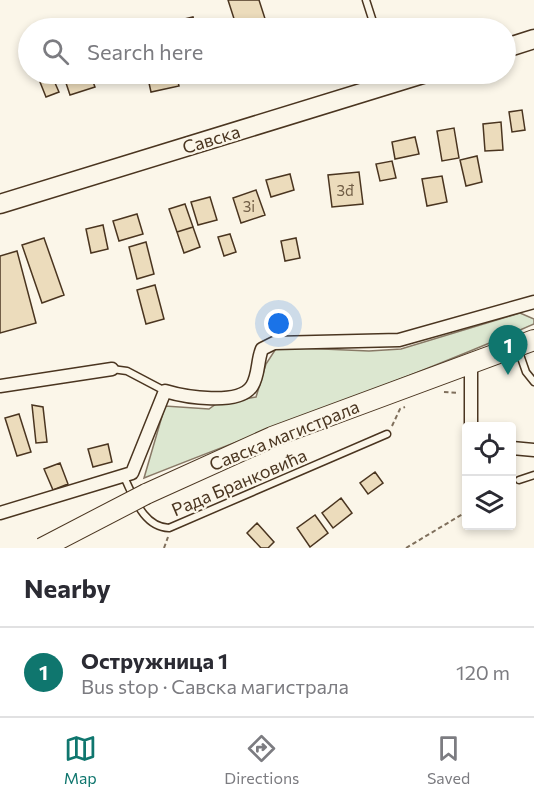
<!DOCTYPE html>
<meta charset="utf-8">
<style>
:root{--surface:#fff;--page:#f7f7f7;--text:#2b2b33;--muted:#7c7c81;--line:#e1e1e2;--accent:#0f766e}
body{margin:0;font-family:Commissioner,sans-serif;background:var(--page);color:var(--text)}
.controls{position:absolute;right:18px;bottom:18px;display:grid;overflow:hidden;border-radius:6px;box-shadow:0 3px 9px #0003}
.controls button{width:54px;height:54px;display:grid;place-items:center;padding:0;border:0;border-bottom:2px solid var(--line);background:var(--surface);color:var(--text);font:30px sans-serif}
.you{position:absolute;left:279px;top:324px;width:21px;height:21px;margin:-15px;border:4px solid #fff;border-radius:50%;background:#1a73e8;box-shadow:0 0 0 9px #1a73e833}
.badge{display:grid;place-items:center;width:39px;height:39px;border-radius:50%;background:var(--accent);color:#fff;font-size:20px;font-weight:700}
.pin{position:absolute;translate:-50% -50px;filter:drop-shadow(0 2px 3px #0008)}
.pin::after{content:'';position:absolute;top:32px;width:21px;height:18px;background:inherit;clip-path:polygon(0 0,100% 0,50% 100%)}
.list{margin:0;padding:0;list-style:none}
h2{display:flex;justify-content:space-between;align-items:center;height:78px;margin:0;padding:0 24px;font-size:26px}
h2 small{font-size:20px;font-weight:400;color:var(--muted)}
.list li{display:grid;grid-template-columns:39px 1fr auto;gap:18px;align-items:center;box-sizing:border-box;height:90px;padding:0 24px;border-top:2px solid var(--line)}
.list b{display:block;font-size:22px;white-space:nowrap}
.list p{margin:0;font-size:20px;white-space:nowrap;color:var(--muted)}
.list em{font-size:20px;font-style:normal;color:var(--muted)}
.icon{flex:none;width:33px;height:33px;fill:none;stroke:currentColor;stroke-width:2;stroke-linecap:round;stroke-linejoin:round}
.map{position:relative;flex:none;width:534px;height:548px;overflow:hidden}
.search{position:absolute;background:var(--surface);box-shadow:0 3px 9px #0003;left:18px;right:18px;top:18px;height:66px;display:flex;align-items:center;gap:15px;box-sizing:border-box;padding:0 21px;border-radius:33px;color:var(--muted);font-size:22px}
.sheet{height:168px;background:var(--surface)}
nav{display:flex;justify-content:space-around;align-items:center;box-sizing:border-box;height:84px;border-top:2px solid var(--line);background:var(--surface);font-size:16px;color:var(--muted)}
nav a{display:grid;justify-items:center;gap:3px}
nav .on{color:var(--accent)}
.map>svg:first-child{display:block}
.green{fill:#dce7d0;stroke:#887966;stroke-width:1.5}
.building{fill:#ecdcbc;stroke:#4a3520;stroke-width:1.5}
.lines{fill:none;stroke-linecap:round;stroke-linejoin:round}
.lane-casing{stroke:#4a3520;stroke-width:9}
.street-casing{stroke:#4a3520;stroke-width:15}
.secondary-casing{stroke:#4a3520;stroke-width:21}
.primary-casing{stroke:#4a3520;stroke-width:22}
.path{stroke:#7f6f5c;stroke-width:2;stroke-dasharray:4.5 3;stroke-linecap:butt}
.lane{stroke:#fbf6e9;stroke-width:6}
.street{stroke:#fbf6e9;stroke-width:12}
.secondary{stroke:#fbf6e9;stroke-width:18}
.primary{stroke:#fbf6e9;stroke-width:20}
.primary-bridge-casing{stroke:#4a3520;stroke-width:22;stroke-linecap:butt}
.primary-bridge{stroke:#fbf6e9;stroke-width:20}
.labels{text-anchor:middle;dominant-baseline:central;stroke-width:4.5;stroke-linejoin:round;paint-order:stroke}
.number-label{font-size:15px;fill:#725f47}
.street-label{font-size:18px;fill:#4a3520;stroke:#fbf6e9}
</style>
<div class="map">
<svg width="534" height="548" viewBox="0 0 534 548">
<rect width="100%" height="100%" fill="#fbf6e9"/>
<path class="green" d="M520 313 534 319V324C406 380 274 426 144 478L165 406 209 409 216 404 256 397 266 364 277 347 369 351 401 349Z"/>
<path class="building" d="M228 0H259L268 28H237Z
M193 17 196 28H147Z
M47 74H51L59 92 46 97 38 77Z
M63 74H90L95 87 70 95Z
M147 74H176L179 86 151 92Z
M522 110 525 130 512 132 509 112Z
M501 122 503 150 485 151 483 124Z
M454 128 459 158 442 161 437 131Z
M415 137 419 154 395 159 392 142Z
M477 156 482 182 466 186 460 160Z
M392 161 396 178 380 181 376 164Z
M359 172 363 204 332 207 328 175Z
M290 174 294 190 271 197 266 180Z
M442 176 447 202 427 206 422 179Z
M256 190 265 215 241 223 233 198Z
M210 197 217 220 198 225 191 202Z
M185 204 193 227 177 232 169 209Z
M137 214 143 234 119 241 113 221Z
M103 225 108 249 91 253 86 229Z
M193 227 200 247 184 253 177 232Z
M230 234 236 252 224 256 218 237Z
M44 238 64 295 42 303 22 245Z
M296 238 300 258 285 261 281 241Z
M146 242 154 274 137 279 129 247Z
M17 251 36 323 0 333V256Z
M155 285 164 319 146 324 137 290Z
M32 405 43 407 47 442 36 443Z
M19 414 31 452 17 456 5 418Z
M108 444 112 462 93 467 88 449Z
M60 463 68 484 53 490 44 469Z
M375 472 383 483 368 494 360 483Z
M341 498 352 513 333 528 322 513Z
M315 515 328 533 310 547 297 528Z
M257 523 274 542 268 548H261L247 533Z"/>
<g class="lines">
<defs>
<path id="lane" d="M366 0 375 28
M518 349 526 372 534 382
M112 369 127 371 165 391
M124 477C134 497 143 527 169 528L387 434
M519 480 534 475"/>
<path id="street" d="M0 386 112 369
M471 427V363
M512 448 534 450
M0 513 132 473 165 391C185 397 239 406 252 386 259 375 257 361 262 349L274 343 399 340 534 302"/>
<path id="secondary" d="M506 48 534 39
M0 204 423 74"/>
<path id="primary" d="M146 494 272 437 534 340"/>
</defs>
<use href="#lane" class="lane-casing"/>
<use href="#street" class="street-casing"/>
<use href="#secondary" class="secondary-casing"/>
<use href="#primary" class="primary-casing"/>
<path class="path" d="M444 392 459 393
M392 426 400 409 405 407
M164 548 168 537
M406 548 466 512"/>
<use href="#lane" class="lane"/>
<use href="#street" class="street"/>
<use href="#secondary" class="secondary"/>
<use href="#primary" class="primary"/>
<defs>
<path id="primary-bridge" d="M42 548 146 494"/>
</defs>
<use href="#primary-bridge" class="primary-bridge-casing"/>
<use href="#primary-bridge" class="primary-bridge"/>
</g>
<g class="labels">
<g class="number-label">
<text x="345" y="190">3đ</text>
<text x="249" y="206">3i</text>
</g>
<g class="street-label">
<text transform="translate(211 139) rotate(-17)">Савска</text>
<text transform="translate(284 435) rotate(-22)">Савска магистрала</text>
<text transform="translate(239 482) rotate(-23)">Рада Бранковића</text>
</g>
</g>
</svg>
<div class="controls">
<button><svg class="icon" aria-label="locate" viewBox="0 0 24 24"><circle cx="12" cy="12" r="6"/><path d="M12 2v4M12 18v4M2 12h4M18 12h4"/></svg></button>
<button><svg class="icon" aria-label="layers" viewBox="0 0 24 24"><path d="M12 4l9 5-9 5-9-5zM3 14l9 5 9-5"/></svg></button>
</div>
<div class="you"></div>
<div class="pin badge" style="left:508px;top:375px">1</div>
<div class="search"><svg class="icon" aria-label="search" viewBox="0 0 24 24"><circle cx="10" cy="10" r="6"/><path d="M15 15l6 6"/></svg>Search here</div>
</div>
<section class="sheet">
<h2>Nearby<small></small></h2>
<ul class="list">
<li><span class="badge">1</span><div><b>Остружница 1</b><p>Bus stop · Савска магистрала</p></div><em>120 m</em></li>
</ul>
</section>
<nav>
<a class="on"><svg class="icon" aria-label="map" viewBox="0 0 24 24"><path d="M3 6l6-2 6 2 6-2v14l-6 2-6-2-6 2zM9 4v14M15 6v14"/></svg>Map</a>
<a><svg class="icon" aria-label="directions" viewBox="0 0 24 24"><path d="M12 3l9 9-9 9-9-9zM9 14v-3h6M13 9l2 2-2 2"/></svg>Directions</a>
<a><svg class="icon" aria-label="saved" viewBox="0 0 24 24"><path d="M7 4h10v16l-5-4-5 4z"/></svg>Saved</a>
</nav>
